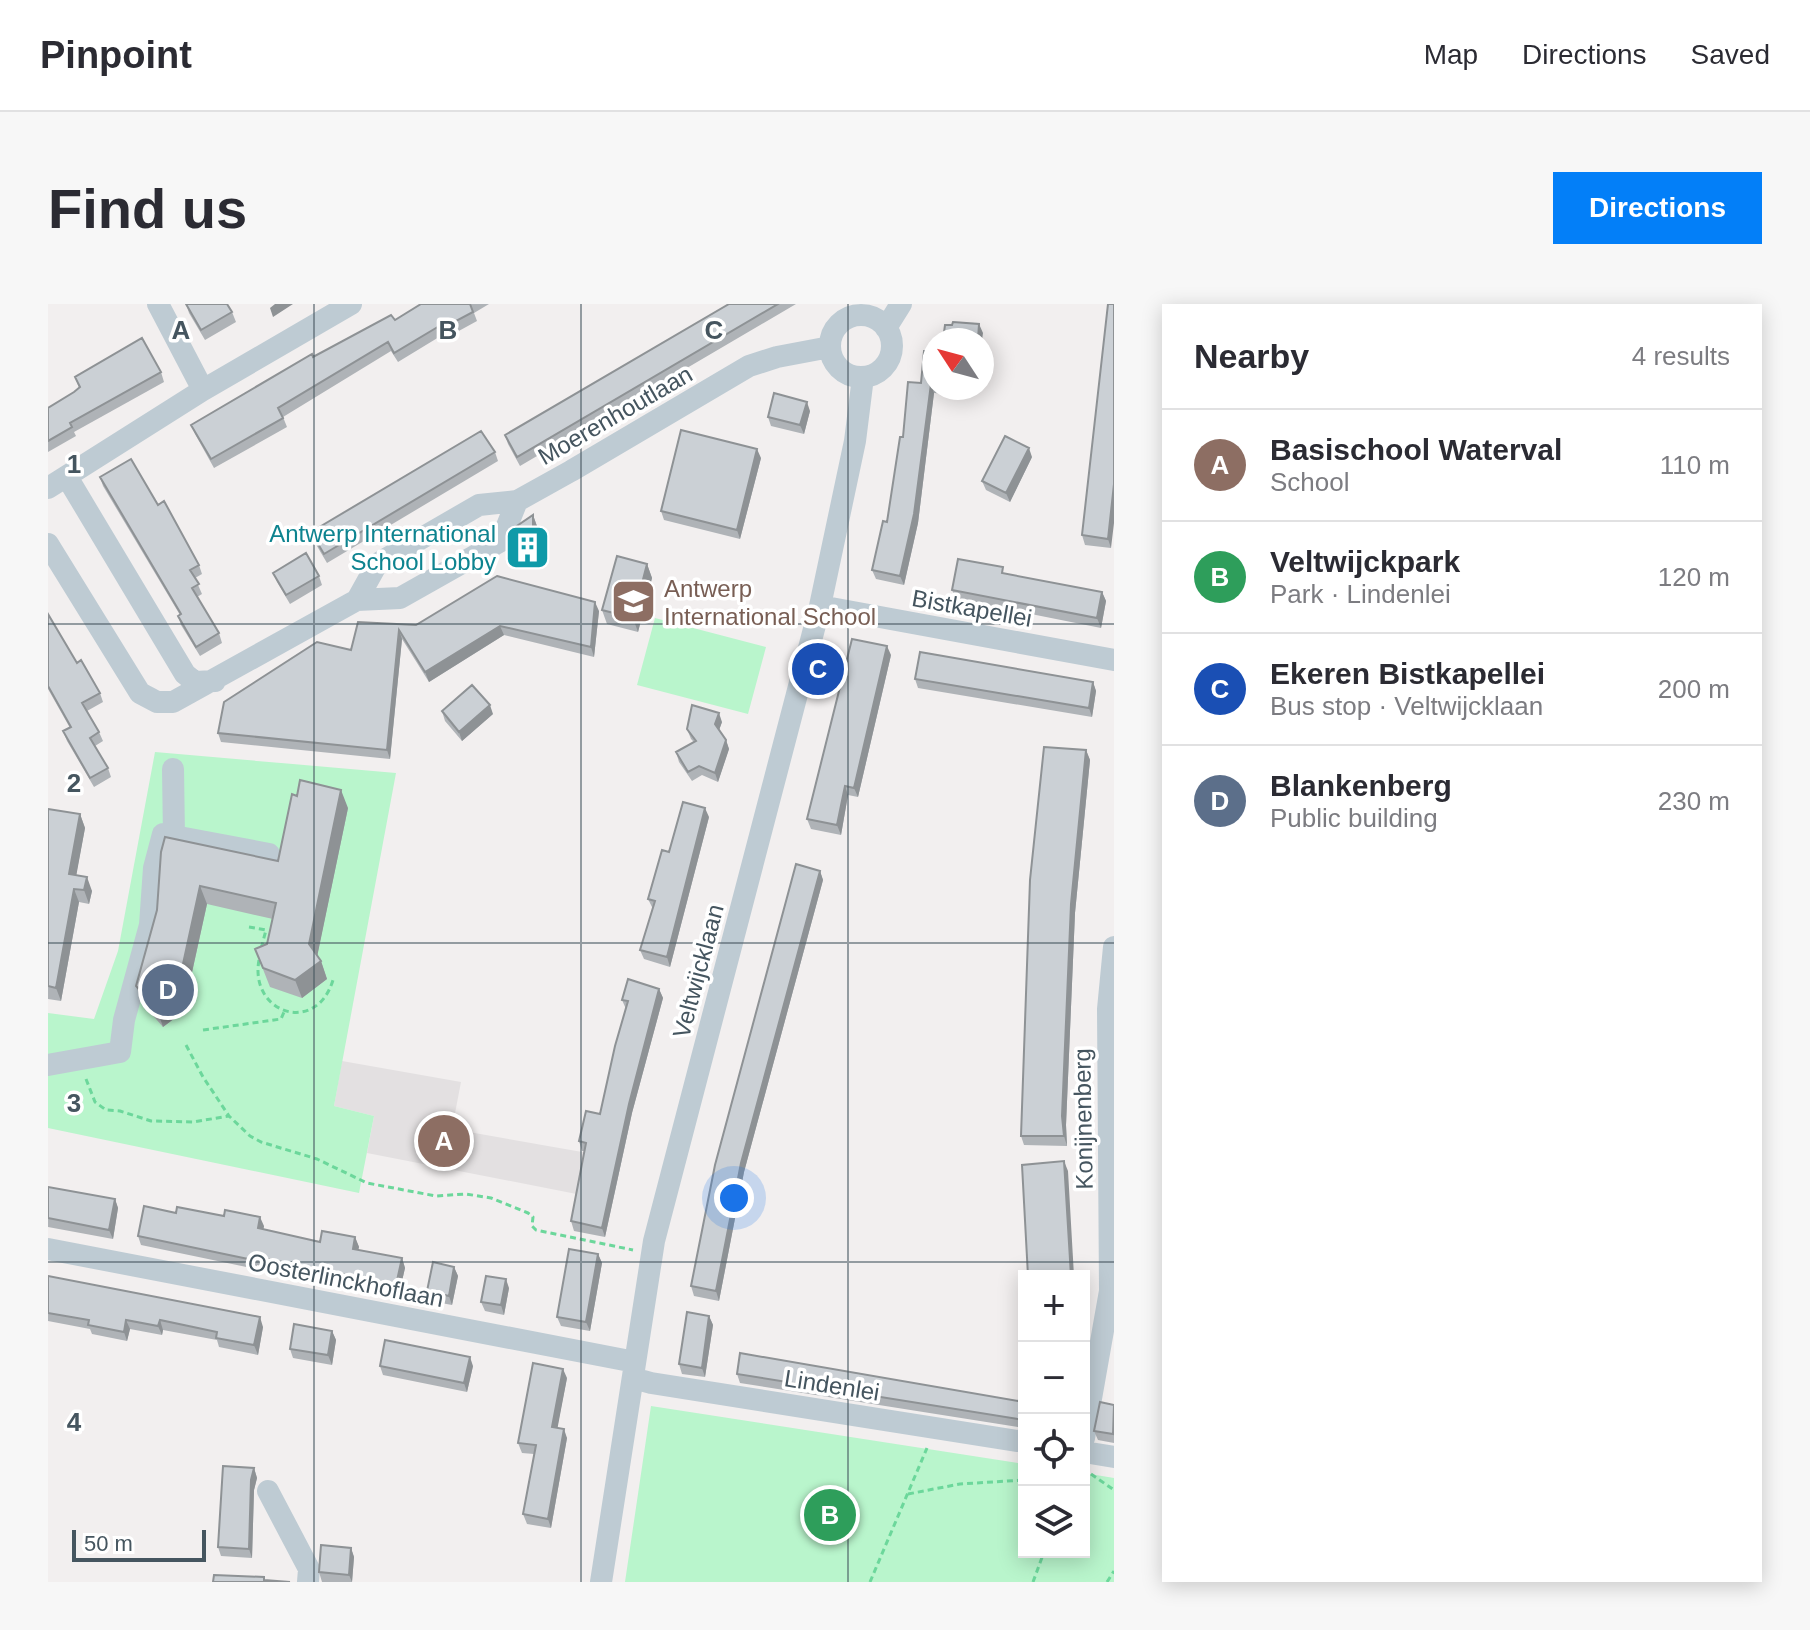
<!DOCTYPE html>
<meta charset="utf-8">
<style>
:root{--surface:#fff;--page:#f7f7f7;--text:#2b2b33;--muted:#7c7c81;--line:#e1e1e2;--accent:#037ff8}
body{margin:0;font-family:Helvetica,sans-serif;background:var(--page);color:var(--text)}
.controls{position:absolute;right:24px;bottom:24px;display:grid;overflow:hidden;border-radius:0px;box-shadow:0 4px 20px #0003}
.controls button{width:72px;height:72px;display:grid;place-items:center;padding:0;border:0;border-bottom:2px solid var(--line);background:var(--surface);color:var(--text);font:40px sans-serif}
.compass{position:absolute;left:874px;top:24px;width:72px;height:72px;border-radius:50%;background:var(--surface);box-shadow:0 4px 20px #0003;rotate:306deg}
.scale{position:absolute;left:24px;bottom:20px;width:134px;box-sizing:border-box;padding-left:8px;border:4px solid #45555f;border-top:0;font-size:22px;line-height:28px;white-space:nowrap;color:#45555f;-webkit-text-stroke:6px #fff;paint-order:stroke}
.you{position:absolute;left:686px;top:894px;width:28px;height:28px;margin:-20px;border:6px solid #fff;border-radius:50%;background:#1a73e8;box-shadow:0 0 0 12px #1a73e833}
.badge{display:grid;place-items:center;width:52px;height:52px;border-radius:50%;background:var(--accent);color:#fff;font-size:26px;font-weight:700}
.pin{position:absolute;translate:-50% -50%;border:4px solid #fff;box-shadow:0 2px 8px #0006}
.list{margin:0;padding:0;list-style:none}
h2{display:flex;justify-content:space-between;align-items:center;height:104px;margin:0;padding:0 32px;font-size:34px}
h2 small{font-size:26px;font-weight:400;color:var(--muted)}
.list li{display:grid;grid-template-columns:52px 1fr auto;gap:24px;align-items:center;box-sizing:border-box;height:112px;padding:0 32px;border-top:2px solid var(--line)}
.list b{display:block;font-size:30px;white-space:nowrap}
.list p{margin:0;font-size:26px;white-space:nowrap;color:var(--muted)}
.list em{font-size:26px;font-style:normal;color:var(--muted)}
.icon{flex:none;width:44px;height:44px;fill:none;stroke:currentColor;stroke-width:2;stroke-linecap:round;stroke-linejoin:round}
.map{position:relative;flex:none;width:1066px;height:1278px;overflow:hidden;border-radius:0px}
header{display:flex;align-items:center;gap:48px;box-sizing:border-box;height:112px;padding:0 40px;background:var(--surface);border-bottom:2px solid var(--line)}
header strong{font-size:38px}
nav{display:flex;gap:44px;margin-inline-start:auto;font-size:28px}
.intro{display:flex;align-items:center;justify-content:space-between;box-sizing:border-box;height:192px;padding:0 48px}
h1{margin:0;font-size:56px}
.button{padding:20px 36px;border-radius:0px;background:var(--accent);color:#fff;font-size:28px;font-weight:700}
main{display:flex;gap:48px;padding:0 48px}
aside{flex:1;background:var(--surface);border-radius:0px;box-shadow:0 4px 20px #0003}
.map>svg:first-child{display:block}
.education{fill:#e3e0e1}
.green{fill:#b9f5cc}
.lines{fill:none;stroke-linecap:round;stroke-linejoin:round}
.path{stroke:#6cd79b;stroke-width:3;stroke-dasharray:6 4;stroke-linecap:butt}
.minor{stroke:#becbd3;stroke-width:22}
.wall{fill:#afb3b7}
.shaded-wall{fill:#8e9295}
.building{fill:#cbd0d5;stroke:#8e9295;stroke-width:2}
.grid{fill:none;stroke:#45555f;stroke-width:2;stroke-opacity:0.55}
.labels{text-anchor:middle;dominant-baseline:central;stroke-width:7;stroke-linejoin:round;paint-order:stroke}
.street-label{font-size:24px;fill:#45555f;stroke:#fff}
.culture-label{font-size:24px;fill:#0d838f;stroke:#fff;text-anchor:end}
.education-label{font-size:24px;fill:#785e54;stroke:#fff;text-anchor:start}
.grid-label{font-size:26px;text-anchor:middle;font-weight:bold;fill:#45555f;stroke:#fff;stroke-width:7;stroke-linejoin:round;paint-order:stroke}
</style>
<header>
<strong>Pinpoint</strong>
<nav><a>Map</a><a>Directions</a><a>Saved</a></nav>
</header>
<div class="intro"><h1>Find us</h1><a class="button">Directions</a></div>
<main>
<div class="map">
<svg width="1066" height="1278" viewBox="0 0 1066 1278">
<rect width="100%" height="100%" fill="#f2efef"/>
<path class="education" d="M294 757 413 778 404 825 574 855 564 897 319 849 326 812 286 802Z"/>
<path class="green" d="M607 314 718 343 700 410 589 381Z
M107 448 348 469 286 802 326 812 311 889 0 824V709L46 715 70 647Z
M603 1102 976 1160V1248H1036V1169L1066 1174V1278H577Z"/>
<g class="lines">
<path class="path" d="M201 623 218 626 213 645
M211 656C201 709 268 732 285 676
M155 726 233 715 236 708
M138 741 155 773 181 812 202 832 213 838 269 855 319 879 388 892 418 890 443 894 480 909 485 913 484 922 488 926 585 946
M38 775 47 798 58 806 72 807 103 817 145 818 181 812
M1043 1170 1066 1186
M860 1190 912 1180 976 1176
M822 1278 879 1144
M985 1278 996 1248
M1059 1278 1066 1267"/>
<path class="minor" d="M110 0 155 86
M782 42a31 31 0 1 1 62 0a31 31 0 1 1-62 0Z
M838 24 853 0
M19 173 137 370 147 378 167 377
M0 184 155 86 303 0
M0 240 92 389 109 398H125L309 296 352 294 453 237 469 197
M309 296 329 260 431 201 469 197 523 167 701 62 729 53 782 43
M772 302 1066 356
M125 465 126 533
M0 761 72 748 76 716 102 621 106 564 115 530 221 550
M0 945 587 1058
M585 1074 603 1079 976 1138
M1036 1134 1062 987 1060 705 1066 643
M1036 1148 1066 1153
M220 1187 261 1265 260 1278
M553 1278 606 937 772 302 807 137 815 73"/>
</g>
<path class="wall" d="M138 0 184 8 188 18 157 36 141 9Z
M373 0H441L426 9 429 17 398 34 396 30 350 58 343 47 235 113 239 123 166 164 147 130 143 121 265 53 347 16Z
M681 0H748L472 162 460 140 457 131Z
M1060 0 1063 244 1037 241 1034 231Z
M886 48V84H911V91L886 89 870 219 856 281 828 275 824 266 839 218 855 133 873 79Z
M113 68 116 78 26 128 28 132 0 148V104L26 88 31 84 27 73Z
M762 107 756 130 723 122 720 113Z
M447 148 450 157 279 259 266 237 263 228Z
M984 153 962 198 938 186 934 177Z
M713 154 692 235 616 216 613 207Z
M52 173 110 201 151 261 154 270 147 274 154 290 149 293 171 329 174 339 152 352 133 321 130 312 132 311 55 182Z
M485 211 490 225V245L481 260 469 257 464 243Z
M599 260 604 274 590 328 559 320 554 306Z
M225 269 271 272 274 281 242 300 229 278Z
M958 270 1054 288 1058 297 1053 324 908 295 904 286Z
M551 307 546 353 456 331 381 378 354 335 342 455 173 438 170 429 303 346 368 321Z
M0 310 29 359 52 389 55 398 39 407 51 428 55 437 47 442 60 464 63 473 46 483 19 437 15 427 22 424 0 385Z
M843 351 810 493 800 491 793 531 763 525 759 515Z
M867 375 1045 378 1048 387 1044 413 870 384Z
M394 407 445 410 414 437 397 417Z
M674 418 671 426 678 436 681 445 670 478 654 471 644 477 631 458 628 448 646 438 643 435 639 425Z
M1038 446 1042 456 1027 609 1018 821 1019 842 976 841 973 832Z
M300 504 269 652 273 657 279 675 254 694 222 683 207 645 219 640 225 615 159 600 141 682 147 699 115 723 95 700 88 682 109 606 113 548 230 557Z
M0 505 32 510 37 524 28 571 44 587 41 600 31 598 13 697 0 695Z
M661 513 622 663 596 655 592 646 605 605 600 595 621 548Z
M772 567 775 576 696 868 671 997 646 992 643 982Z
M611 685 615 694 584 809 557 933 526 927 523 917 536 847H534L531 837 552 810 578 705 574 696Z
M0 883 67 895 70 904 65 935 0 923Z
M128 909 216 922 215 925 272 938 307 933 311 943 310 946 354 954 357 964 351 990 209 961 208 965 93 941 90 932Z
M550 950 554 959 542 1027 513 1022 509 1013Z
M406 963 410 972 404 1001 382 997 379 987Z
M0 972 215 1023 210 1051 171 1043 169 1036 115 1026 114 1031 82 1025 79 1037 44 1030 42 1025 0 1017Z
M461 984 456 1011 437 1007 433 998Z
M661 1012 665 1021 657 1073 634 1070 631 1060Z
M284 1027 288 1036 284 1061 245 1054 242 1045Z
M332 1062H425L419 1088 335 1071Z
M689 1070 976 1098V1124L692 1079Z
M519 1074 509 1124 519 1134 503 1224 479 1220 475 1210 486 1150 474 1149 470 1139Z
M1066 1101V1139L1050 1136 1046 1127Z
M206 1164 209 1174 206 1186 204 1254 173 1252 170 1243Z
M303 1244 306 1253 304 1278H274L271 1268Z"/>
<path class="shaded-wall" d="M227 0H245L225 13 222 4Z
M931 20 935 29 934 36H930Z
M883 80 886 89 870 219 856 281 852 272Z
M759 98 762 107 756 130 752 121Z
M981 144 984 153 962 198 958 189Z
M709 145 713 154 692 235 689 226Z
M1066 180V219L1063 244 1060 235Z
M485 211 490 225V245L481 260 476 246Z
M599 260 604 274 590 328 585 314Z
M1054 288 1058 297 1053 324 1049 314Z
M547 298 551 307 546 353 543 343Z
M452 322 456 331 381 378 377 368Z
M351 326 354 335 342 455 339 446Z
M839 342 843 351 810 493 806 484Z
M1045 378 1048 387 1044 413 1041 404Z
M442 401 445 410 414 437 411 428Z
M671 409 674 418 670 429 667 420Z
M678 436 681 445 670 478 667 469Z
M1038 446 1042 456 1027 609 1018 821 1019 842 1016 832 1014 812 1023 600Z
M797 482 800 491 793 531 789 521Z
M293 486 300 504 268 658 261 640Z
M657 504 661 513 622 663 619 653Z
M32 510 37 524 26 584 21 570Z
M772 567 775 576 696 868 671 997 668 987 693 859Z
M39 573 44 587 41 600 36 586Z
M152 582 159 600 141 682 147 699 115 723 109 705 133 669Z
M26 585 31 598 13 697 8 684Z
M273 657 279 675 254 694 247 676Z
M611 685 615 694 584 809 557 933 554 924 581 800Z
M1016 857 1020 867 1026 972H1023Z
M67 895 70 904 65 935 61 926Z
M212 913 216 922 214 933 210 924Z
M307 933 311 943 308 954 305 945Z
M550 950 554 959 542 1027 538 1018Z
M354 954 357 964 351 990 348 981Z
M406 963 410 972 404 1001 401 992Z
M458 975 461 984 456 1011 453 1001Z
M661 1012 665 1021 657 1073 654 1064Z
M212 1013 215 1023 210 1051 206 1041Z
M78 1016 82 1025 79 1037 76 1028Z
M112 1016 115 1026 114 1031 110 1022Z
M284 1027 288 1036 284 1061 280 1051Z
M422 1053 425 1062 419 1088 416 1079Z
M515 1065 519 1074 508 1132 504 1123Z
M516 1125 519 1134 503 1224 500 1215Z
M206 1164 209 1174 206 1186 204 1254 201 1245 203 1176Z
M303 1244 306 1253 304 1278 301 1271Z"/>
<path class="building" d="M138 0H179L184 8 153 26Z
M373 0H422L425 8 395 24 393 21 346 49 340 38 230 104 235 114 163 155 143 121 264 50 265 53 343 11 347 16Z
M681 0H730L469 153 457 131Z
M1060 0H1066V180L1060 235 1034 231Z
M905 18 931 20 930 36 911 34V36H895L897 21H904Z
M94 34 113 68 22 119 24 123 0 137V104L26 88 32 83 27 73Z
M876 47 886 48V80H883L866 210 852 272 824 266 835 217 839 218 852 133H855L860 78 873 79Z
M726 89 759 98 752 121 720 113Z
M633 126 709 145 689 226 613 207Z
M433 127 447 148 276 250 263 228Z
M957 132 981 144 958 189 934 177Z
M83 155 110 201 116 197 151 261 142 266 151 280 144 284 171 329 148 343 130 312 133 310 52 173Z
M485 211V231L476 246 464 243 463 226Z
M258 249 271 272 238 291 225 269Z
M569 252 599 260 585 314 554 306Z
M910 255 955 263 954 269 1054 288 1049 314 904 286Z
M449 272 547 298 543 343 452 322 377 368 351 326 339 446 170 429 176 398 269 338 303 346 310 318 368 321Z
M0 310 29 359 33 356 52 389 34 399 51 428 42 434 60 464 42 474 15 427 23 423 0 382Z
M804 335 839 342 806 484 797 482 789 521 759 515Z
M872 348 1045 378 1041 404 867 375Z
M424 381 442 401 411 428 394 407Z
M644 401 671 409 667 420 678 436 667 469 651 462 640 468 628 448 648 437 639 425Z
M996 443 1038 446 1023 600 1014 812 1016 832H973L982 576Z
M252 476 293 486 261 640 273 657 247 676 215 664 207 645 219 640 228 599 152 582 133 669 141 681 109 705 88 682 109 606 113 548 117 533 230 557 244 490 249 492Z
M635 498 657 504 619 653 592 646 607 597 600 595 614 546 621 548Z
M0 505 32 510 21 570 39 573 36 586 26 585 8 684 0 682Z
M748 560 772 567 693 859 668 987 643 982 667 861Z
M580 675 611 685 581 800 554 924 523 917 538 839 531 837 538 807 552 810 567 742 580 697 574 696Z
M1016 857 1023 972H980L974 861Z
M0 883 67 895 61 926 0 914Z
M96 902 128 909 129 903 176 912 177 906 212 913 210 924 272 938 274 927 307 933 305 945 354 954 348 981 205 952V956L90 932Z
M521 945 550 950 538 1018 509 1013Z
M385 958 406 963 401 992 379 987Z
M0 972 212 1013 206 1041 168 1034 169 1028 112 1016 110 1022 78 1016 76 1028 40 1021 41 1016 0 1009Z
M438 972 458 975 453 1001 433 998Z
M639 1008 661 1012 654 1064 631 1060Z
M246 1020 284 1027 280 1051 242 1045Z
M337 1036 422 1053 416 1079 332 1062Z
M692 1049 976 1098V1116L689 1070Z
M485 1059 515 1065 504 1123 516 1125 500 1215 475 1210 488 1141 470 1139Z
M1052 1098 1066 1101 1065 1130 1046 1127Z
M175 1162 206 1164 203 1176 201 1245 170 1243Z
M273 1241 303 1244 301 1271 271 1268Z
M166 1271 216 1273V1276L242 1278H165Z"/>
<path class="grid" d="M266 0V1278M533 0V1278M800 0V1278M0 320H1066M0 639H1066M0 958H1066"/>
<defs>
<symbol id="building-square" viewBox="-11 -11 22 22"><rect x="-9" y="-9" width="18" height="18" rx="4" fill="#0f9aa8" stroke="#fff"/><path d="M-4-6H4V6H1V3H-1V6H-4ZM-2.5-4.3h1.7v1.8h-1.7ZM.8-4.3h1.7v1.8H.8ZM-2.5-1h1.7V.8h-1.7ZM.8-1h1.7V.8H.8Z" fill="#fff"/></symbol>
<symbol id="school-square" viewBox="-11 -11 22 22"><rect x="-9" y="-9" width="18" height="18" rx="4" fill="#8d6e63" stroke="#fff"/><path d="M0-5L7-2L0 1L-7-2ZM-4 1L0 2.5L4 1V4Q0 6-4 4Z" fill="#fff"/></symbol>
</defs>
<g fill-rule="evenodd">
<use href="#building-square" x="454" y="218" width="51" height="51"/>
<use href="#school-square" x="560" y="272" width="51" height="51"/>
</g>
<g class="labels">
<g class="street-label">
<text transform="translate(567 111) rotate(-30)">Moerenhoutlaan</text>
<text transform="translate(924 304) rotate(10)">Bistkapellei</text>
<text transform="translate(650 667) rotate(-75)">Veltwijcklaan</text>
<text transform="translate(1035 815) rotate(-91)">Konijnenberg</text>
<text transform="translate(298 976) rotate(11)">Oosterlinckhoflaan</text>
<text transform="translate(784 1081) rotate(9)">Lindenlei</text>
</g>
<g class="culture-label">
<text x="448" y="229">Antwerp International<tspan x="448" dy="28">School Lobby</tspan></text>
</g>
<g class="education-label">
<text x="616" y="284">Antwerp<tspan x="616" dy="28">International School</tspan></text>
</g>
</g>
<g class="grid-label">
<text x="133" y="35">A</text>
<text x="400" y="35">B</text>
<text x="666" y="35">C</text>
<text x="26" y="169">1</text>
<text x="26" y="488">2</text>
<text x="26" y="808">3</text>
<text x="26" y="1127">4</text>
</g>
</svg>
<div class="controls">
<button>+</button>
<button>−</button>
<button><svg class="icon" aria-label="locate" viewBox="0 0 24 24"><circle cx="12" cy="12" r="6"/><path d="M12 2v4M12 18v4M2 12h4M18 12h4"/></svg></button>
<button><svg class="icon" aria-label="layers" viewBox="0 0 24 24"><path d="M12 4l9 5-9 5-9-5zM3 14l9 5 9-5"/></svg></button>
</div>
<svg class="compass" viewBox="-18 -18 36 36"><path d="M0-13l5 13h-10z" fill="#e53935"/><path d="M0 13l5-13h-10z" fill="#7c7c81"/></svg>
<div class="scale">50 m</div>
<div class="you"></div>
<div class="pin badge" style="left:396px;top:837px;background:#8d6e63">A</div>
<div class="pin badge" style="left:782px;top:1211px;background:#2e9e5b">B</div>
<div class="pin badge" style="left:770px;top:365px;background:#1a4fb4">C</div>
<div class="pin badge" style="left:120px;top:686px;background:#5c6f8a">D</div>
</div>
<aside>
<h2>Nearby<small>4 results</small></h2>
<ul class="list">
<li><span class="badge" style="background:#8d6e63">A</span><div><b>Basischool Waterval</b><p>School</p></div><em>110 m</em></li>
<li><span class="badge" style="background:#2e9e5b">B</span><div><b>Veltwijckpark</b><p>Park · Lindenlei</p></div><em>120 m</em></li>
<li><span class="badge" style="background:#1a4fb4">C</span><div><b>Ekeren Bistkapellei</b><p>Bus stop · Veltwijcklaan</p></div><em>200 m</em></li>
<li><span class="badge" style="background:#5c6f8a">D</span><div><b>Blankenberg</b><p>Public building</p></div><em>230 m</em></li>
</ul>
</aside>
</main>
